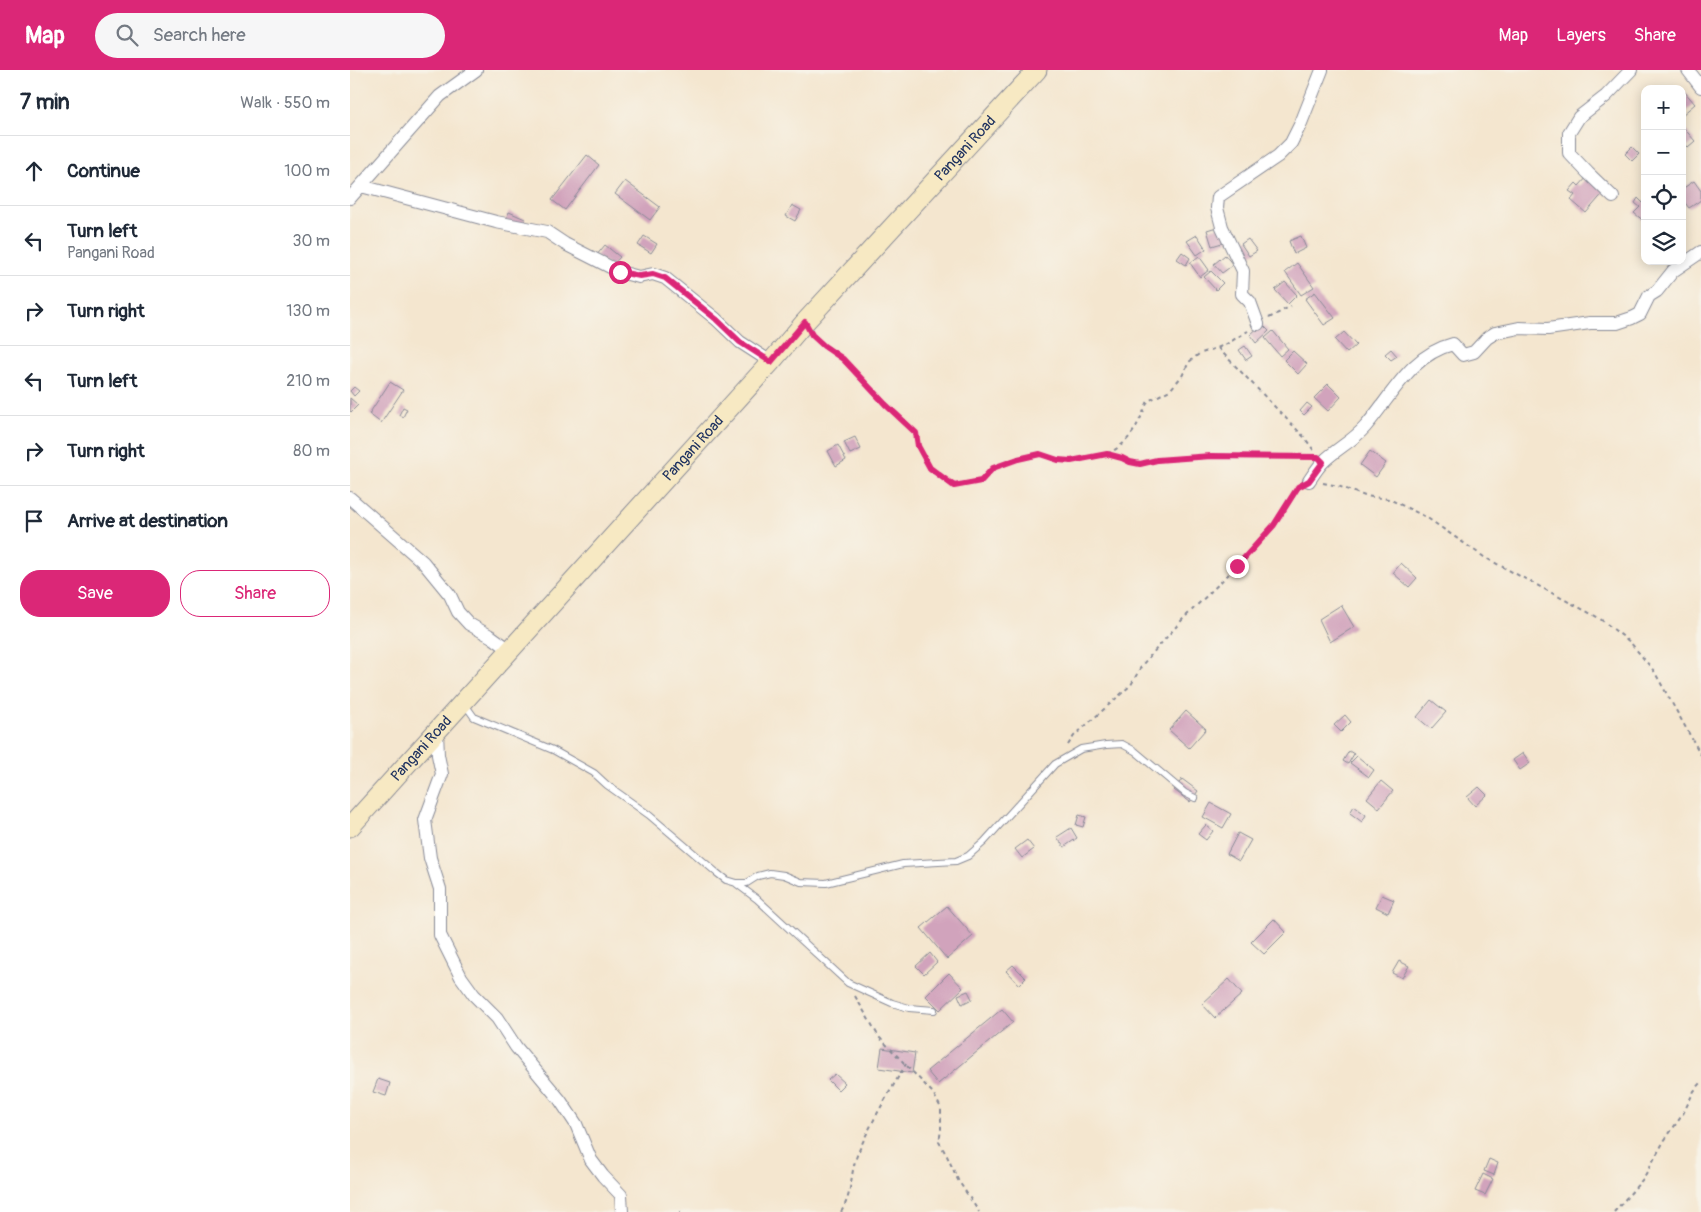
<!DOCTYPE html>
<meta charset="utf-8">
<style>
:root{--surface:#fff;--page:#f6f6f7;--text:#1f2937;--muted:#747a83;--line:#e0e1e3;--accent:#db2777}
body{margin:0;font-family:Pangolin,sans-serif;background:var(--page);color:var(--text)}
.controls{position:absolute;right:15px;top:15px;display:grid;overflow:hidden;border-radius:10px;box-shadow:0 2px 12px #0003}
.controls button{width:45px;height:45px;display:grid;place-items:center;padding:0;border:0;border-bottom:1px solid var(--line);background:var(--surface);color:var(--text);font:25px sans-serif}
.stop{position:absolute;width:15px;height:15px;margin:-11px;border:4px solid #db2777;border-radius:50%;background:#fff}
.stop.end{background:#db2777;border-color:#fff;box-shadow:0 1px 5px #0008}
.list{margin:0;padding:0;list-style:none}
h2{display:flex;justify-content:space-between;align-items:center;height:65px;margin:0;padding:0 20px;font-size:21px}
h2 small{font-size:16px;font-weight:400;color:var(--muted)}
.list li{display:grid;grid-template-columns:32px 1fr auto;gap:15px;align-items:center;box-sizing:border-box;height:70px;padding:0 20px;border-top:1px solid var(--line)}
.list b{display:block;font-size:19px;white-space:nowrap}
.list p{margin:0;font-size:16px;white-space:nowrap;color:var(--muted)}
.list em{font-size:16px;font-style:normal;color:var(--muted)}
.actions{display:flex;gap:10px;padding:15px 20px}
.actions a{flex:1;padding:11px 0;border:1px solid var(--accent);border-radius:20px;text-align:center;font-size:18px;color:var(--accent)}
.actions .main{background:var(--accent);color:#fff}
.icon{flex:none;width:28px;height:28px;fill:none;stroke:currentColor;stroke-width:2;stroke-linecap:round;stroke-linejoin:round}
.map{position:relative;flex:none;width:1351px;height:1142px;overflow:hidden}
header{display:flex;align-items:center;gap:30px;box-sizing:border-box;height:70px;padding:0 25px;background:var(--accent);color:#fff}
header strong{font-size:24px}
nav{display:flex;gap:28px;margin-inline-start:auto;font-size:18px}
.search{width:350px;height:45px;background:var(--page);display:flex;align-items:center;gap:12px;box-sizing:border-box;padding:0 18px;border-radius:28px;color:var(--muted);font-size:19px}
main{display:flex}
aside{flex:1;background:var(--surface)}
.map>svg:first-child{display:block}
.building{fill:#d1a3bc}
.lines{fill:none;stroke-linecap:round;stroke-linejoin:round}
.lane-casing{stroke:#888a96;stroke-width:8}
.street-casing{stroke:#888a96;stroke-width:14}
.secondary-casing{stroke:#888a96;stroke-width:21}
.path{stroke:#888a96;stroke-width:2;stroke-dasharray:4 4;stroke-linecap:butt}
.lane{stroke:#fff;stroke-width:6}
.street{stroke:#fff;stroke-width:12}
.secondary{stroke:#f7e9c3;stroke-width:19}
.route{stroke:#db2777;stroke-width:6}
.labels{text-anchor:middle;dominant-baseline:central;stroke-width:4;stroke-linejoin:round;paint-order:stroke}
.street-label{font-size:15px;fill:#1b2f5e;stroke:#f7f3e8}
</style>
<header>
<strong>Map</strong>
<div class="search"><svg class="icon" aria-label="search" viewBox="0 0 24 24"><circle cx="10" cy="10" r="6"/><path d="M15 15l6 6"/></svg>Search here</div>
<nav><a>Map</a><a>Layers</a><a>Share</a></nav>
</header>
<main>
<aside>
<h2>7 min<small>Walk · 550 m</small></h2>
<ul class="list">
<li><svg class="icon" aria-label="ahead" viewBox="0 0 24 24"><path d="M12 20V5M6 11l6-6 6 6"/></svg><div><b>Continue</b></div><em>100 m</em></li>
<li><svg class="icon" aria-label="left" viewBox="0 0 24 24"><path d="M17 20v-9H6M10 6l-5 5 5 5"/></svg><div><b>Turn left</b><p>Pangani Road</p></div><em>30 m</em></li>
<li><svg class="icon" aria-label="right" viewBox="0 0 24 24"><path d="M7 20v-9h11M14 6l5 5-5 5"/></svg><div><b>Turn right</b></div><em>130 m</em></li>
<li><svg class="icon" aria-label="left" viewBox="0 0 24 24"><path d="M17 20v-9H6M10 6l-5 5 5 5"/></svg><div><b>Turn left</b></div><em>210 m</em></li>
<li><svg class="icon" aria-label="right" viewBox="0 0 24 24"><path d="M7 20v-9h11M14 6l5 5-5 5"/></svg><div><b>Turn right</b></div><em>80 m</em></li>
<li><svg class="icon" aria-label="arrive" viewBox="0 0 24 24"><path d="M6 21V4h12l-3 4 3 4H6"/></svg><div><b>Arrive at destination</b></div></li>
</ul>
<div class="actions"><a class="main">Save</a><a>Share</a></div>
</aside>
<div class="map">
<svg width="1351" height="1142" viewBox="0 0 1351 1142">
<rect width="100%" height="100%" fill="#f7f3e8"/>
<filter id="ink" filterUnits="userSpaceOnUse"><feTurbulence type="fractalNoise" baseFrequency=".02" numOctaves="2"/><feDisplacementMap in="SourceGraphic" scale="10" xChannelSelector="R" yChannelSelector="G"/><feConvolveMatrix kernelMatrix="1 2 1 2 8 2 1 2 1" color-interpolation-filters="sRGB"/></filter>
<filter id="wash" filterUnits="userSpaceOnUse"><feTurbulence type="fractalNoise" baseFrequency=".0096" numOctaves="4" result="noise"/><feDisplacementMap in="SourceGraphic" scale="20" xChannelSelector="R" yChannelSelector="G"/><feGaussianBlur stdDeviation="1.12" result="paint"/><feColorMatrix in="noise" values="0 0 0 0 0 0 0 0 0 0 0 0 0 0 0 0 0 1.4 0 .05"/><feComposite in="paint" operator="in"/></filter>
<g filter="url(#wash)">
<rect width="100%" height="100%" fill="#f4e6cf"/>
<g id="blocks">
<path class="building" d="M1334 21 1345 34 1332 45V23Z
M1332 56 1345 71 1338 77 1332 71Z
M1282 77 1289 84 1282 91 1275 84Z
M237 85 249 95 215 140 202 130Z
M1238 106 1255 121 1236 143 1221 130 1225 125 1219 121 1226 113 1229 116Z
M275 111 310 137 300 150 265 124Z
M1344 111 1351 121V130L1339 138 1332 129V119Z
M1288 128 1293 133 1295 131V152L1284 143 1290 137 1285 133Z
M442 135 451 140 445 151 436 146Z
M159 142 175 149 171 158 155 151Z
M873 155 879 171 862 176 857 160Z
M847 165 856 179 847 185 837 171Z
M294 166 307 174 301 183 288 175Z
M951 166 956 178 944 184 939 171Z
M898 169 907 181 899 186 891 174Z
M255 175 270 187 261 197 246 186Z
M832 182 840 188 836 195 827 189Z
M875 185 883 195 872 203 864 194Z
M849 186 859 200 850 207 840 193Z
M947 193 964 217 951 225 935 202Z
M861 201 873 213 866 220 854 207Z
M935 212 947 225 938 234 925 220Z
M965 222 985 248 974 255 955 229Z
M912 254 919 261 906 273 900 265Z
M923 261 938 279 930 286 915 268Z
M994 262 1006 275 997 283 985 270Z
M895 276 902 286 896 290 889 280Z
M1041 279 1047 286 1041 290 1035 284Z
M943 281 957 294 948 304 934 290Z
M40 312 53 320 31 353 19 344Z
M978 314 991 327 978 341 964 328Z
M4 317 9 321 4 326 0 321Z
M0 328 8 335 1 342 0 341Z
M957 333 962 337 954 345 950 341Z
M53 337 57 339 53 347 49 345Z
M505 367 511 379 500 384 494 372Z
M488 375 496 390 486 396 478 381Z
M1020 381 1036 393 1026 407 1010 395Z
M1051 493 1067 508 1059 517 1043 503Z
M991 535 1004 557 980 572 969 549Z
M1081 630 1096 642 1081 659 1067 647Z
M836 641 856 659 839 678 819 660Z
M995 645 1001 652 991 662 984 655Z
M999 681 1004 684 998 694 993 691Z
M1173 683 1180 693 1170 700 1163 690Z
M1007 686 1024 700 1019 707 1000 693Z
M832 709 848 721 840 732 824 720Z
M1031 711 1043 721 1029 738 1017 728Z
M1129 717 1137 725 1125 736 1117 727Z
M861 733 881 744 873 758 853 747Z
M1004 736 1016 745 1012 752 1000 743Z
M729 745 736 747 733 757 726 755Z
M856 755 863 761 856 770 848 764Z
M721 758 727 768 714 777 707 767Z
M888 763 901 770 889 791 877 784Z
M677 770 684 779 672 788 665 779Z
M1032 825 1044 830 1038 843 1026 837Z
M597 836 623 866 597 889 571 858Z
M924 849 936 862 914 884 901 872Z
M580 883 587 892 574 904 566 896Z
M1049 891 1059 896 1052 908 1042 903Z
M663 895 676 908 669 915 656 901Z
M599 903 613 918 590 940 576 926Z
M879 909 892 924 865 948 852 934Z
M618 921 622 929 612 934 608 925Z
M652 939 663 952 588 1014 577 1001Z
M532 978 565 983 562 1003 529 998Z
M485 1004 495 1013 488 1020 478 1010Z
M28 1009 40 1013 36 1026 23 1022Z
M1139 1089 1148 1093 1144 1105 1134 1101Z
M1133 1104 1143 1109 1135 1125 1125 1121Z"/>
</g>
</g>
<g filter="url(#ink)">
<use href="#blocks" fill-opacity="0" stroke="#888a96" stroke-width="1"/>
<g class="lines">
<defs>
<path id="lane" d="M114 633 124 647 203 680 244 703 257 715 299 745 367 803 376 810 386 813H397L408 806 420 803 434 805 451 812 476 813 553 794 606 791 618 786 634 772 705 694 731 679 756 675 772 674 785 681 835 723 845 728
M387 814 407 829 498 913 542 933 559 938 584 940"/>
<path id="street" d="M1338 0 1351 17
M11 116 146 152 197 162 215 174 270 202 289 207 303 204 315 208 366 249 390 272 421 292
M1263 127 1238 103 1219 83V63L1229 47 1256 26 1281 0
M0 128 90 26 126 0
M908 254 900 232 892 224 893 201 872 157 867 138 868 127 928 86 941 73 951 53 972 0
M959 411C963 405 968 397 973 392 986 379 1003 371 1015 357 1042 326 1060 285 1103 274L1113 285 1124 282 1137 268 1145 263 1169 258 1198 259 1240 253H1267L1282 248 1290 244 1299 226 1307 221 1323 201 1351 182
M0 428 73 492 100 525 108 542 119 554 142 567 160 580
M87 662 88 685 92 704 75 750 80 788 90 819V865L111 907 124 925 147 948 166 977 210 1030 226 1054 241 1090 253 1106 271 1125 272 1142"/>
<g id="secondary">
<path id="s1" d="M0 757 421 292 455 252 687 0"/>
</g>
</defs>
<use href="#lane" class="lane-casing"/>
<use href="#street" class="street-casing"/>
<use href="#secondary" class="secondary-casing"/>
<path class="path" d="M919 248 941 236
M464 266C473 276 485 281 494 291 518 315 541 340 566 363 570 390 581 403 604 416L631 411 643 398 668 389 690 384 708 390 721 391 757 384 790 394 807 390 861 386 961 387
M868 278 954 367 965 382
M757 384C781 373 788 354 798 331L820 320 832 306 839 292 849 284 875 275 898 261
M973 413 988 416 1015 426 1039 429 1076 447 1134 487 1249 548 1280 572 1304 601 1351 685
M718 675 724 666 781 615 792 595 832 550 887 496 924 455 948 418
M505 926 529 967 583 1023 591 1038V1060L589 1072 597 1086 608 1110 629 1142
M330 1142H331
M491 1142C504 1121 499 1104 508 1083 521 1052 539 1023 556 994
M1264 1142 1293 1109 1314 1071 1333 1044 1344 1021 1351 1013"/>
<use href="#lane" class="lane"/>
<use href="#street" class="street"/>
<use href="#secondary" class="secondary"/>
</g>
</g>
<g class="lines" filter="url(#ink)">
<path class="route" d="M270 202 290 206 303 204 315 208 366 249 390 272 421 292 455 252 462 265 474 276 493 289 535 334 566 363 568 376 580 398 604 416 631 411 643 398 668 389 690 384 708 390 721 391 757 384 772 388 780 392 790 394 807 390 861 386 968 387 973 392 959 411 948 417 924 455 887 496"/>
</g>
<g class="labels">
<g class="street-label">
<text stroke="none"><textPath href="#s1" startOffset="916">Pangani Road</textPath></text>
<text stroke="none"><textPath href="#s1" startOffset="511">Pangani Road</textPath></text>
<text stroke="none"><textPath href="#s1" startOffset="106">Pangani Road</textPath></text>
</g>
</g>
</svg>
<div class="controls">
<button>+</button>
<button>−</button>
<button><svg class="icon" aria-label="locate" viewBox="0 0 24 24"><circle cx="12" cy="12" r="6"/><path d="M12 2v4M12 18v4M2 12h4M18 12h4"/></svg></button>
<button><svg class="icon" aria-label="layers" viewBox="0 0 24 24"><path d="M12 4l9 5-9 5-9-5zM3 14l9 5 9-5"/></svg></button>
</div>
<div class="stop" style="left:270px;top:202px"></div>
<div class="stop end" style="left:887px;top:496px"></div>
</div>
</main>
